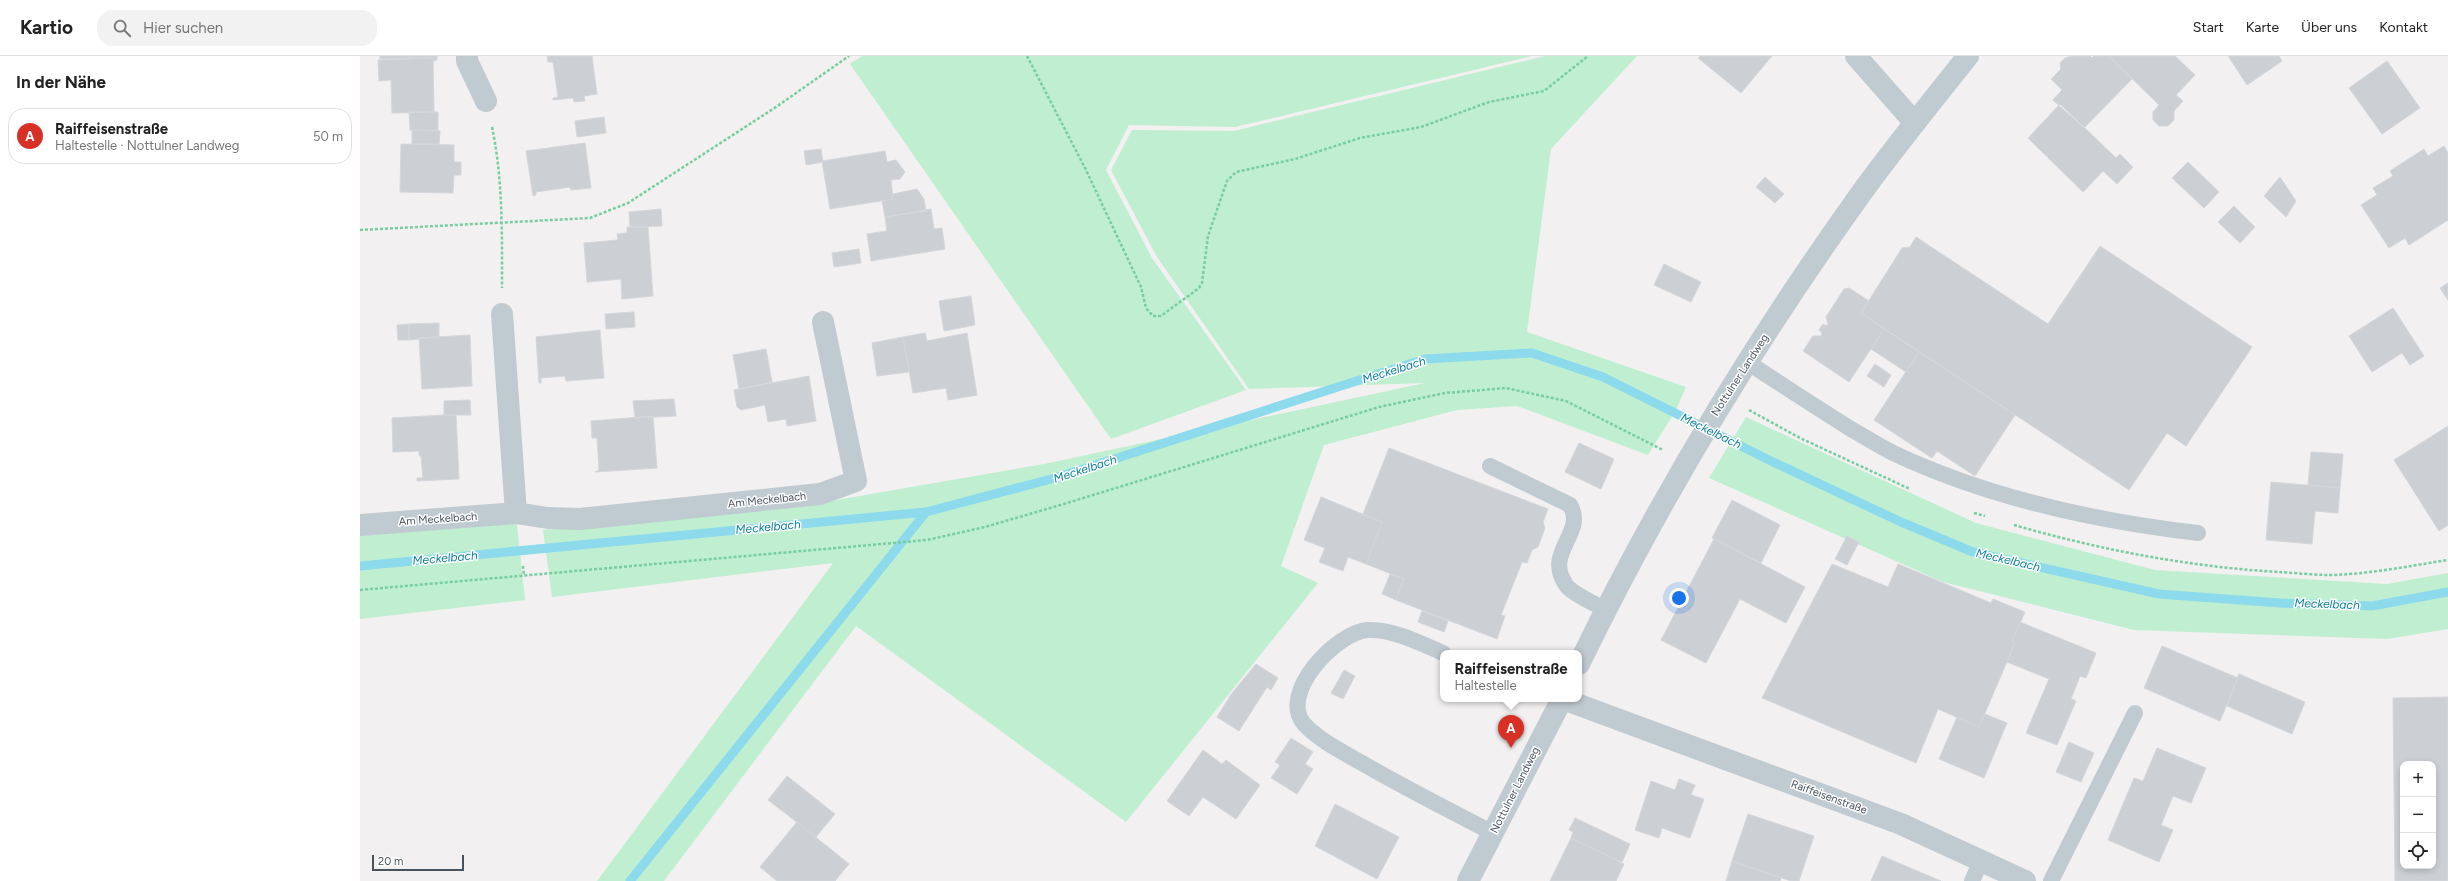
<!DOCTYPE html>
<html lang="de">
<meta charset="utf-8">
<style>
:root{--surface:#fff;--page:#f2f2f2;--text:#222;--muted:#767676;--line:#e0e0e0;--accent:#d93025}
body{margin:0;font-family:Figtree,sans-serif;background:var(--page);color:var(--text)}
.controls{position:absolute;right:12px;bottom:12px;display:grid;overflow:hidden;border-radius:8px;box-shadow:0 2px 6px #0003}
.controls button{width:36px;height:36px;display:grid;place-items:center;padding:0;border:0;border-bottom:1px solid var(--line);background:var(--surface);color:var(--text);font:20px sans-serif}
.scale{position:absolute;left:12px;bottom:10px;width:92px;box-sizing:border-box;padding-left:4px;border:2px solid #48535d;border-top:0;font-size:11px;line-height:14px;white-space:nowrap;color:#48535d;-webkit-text-stroke:3px #fff;paint-order:stroke}
.you{position:absolute;left:1319px;top:542px;width:14px;height:14px;margin:-10px;border:3px solid #fff;border-radius:50%;background:#1a73e8;box-shadow:0 0 0 6px #1a73e833}
.badge{display:grid;place-items:center;width:26px;height:26px;border-radius:50%;background:var(--accent);color:#fff;font-size:13px;font-weight:700}
.pin{position:absolute;translate:-50% -33px;filter:drop-shadow(0 1px 2px #0008)}
.pin::after{content:'';position:absolute;top:21px;width:14px;height:12px;background:inherit;clip-path:polygon(0 0,100% 0,50% 100%)}
.popup{position:absolute;left:1080px;top:594px;width:142px;height:52px;box-sizing:border-box;display:grid;place-content:center;border-radius:8px;background:var(--surface);filter:drop-shadow(0 1px 3px #0005);font-size:13px;white-space:nowrap;color:var(--muted)}
.popup b{font-size:15px;color:var(--text)}
.popup::after{content:'';position:absolute;left:50%;top:100%;margin-left:-8px;border:8px solid transparent;border-top-color:var(--surface)}
.list{margin:0;padding:0;list-style:none}
h2{display:flex;justify-content:space-between;align-items:center;height:52px;margin:0;padding:0 16px;font-size:17px}
h2 small{font-size:13px;font-weight:400;color:var(--muted)}
.list li{display:grid;grid-template-columns:26px 1fr auto;gap:12px;align-items:center;box-sizing:border-box;height:56px;margin:0 8px 8px;padding:0 8px;border:1px solid var(--line);border-radius:16px}
.list b{display:block;font-size:15px;white-space:nowrap}
.list p{margin:0;font-size:13px;white-space:nowrap;color:var(--muted)}
.list em{font-size:13px;font-style:normal;color:var(--muted)}
.icon{flex:none;width:22px;height:22px;fill:none;stroke:currentColor;stroke-width:2;stroke-linecap:round;stroke-linejoin:round}
.map{position:relative;flex:none;width:2088px;height:825px;overflow:hidden}
header{display:flex;align-items:center;gap:24px;box-sizing:border-box;height:56px;padding:0 20px;background:var(--surface);border-bottom:1px solid var(--line)}
header strong{font-size:19px}
nav{display:flex;gap:22px;margin-inline-start:auto;font-size:14px}
.search{width:280px;height:36px;background:var(--page);display:flex;align-items:center;gap:10px;box-sizing:border-box;padding:0 14px;border-radius:16px;color:var(--muted);font-size:15px}
main{display:flex}
aside{flex:1;background:var(--surface)}
.map>svg:first-child{display:block}
.green{fill:#bfefd0}
.lines{fill:none;stroke-linecap:round;stroke-linejoin:round}
.stream{stroke:#8cdaeb;stroke-width:9}
.building{fill:#cccfd4;stroke:#d4d6db;fill-rule:evenodd}
.path{stroke:#77cda0;stroke-width:2.5;stroke-dasharray:3 2;stroke-linecap:butt}
.lane{stroke:#c0cad1;stroke-width:16}
.street{stroke:#c0cad1;stroke-width:22}
.labels{text-anchor:middle;dominant-baseline:central;stroke-width:3;stroke-linejoin:round;paint-order:stroke}
.street-label{font-size:11px;fill:#48535d;stroke:#fff}
.water-label{font-size:12px;font-style:italic;fill:#0e819b;stroke:#fff}
</style>
<header>
<strong>Kartio</strong>
<div class="search"><svg class="icon" aria-label="search" viewBox="0 0 24 24"><circle cx="10" cy="10" r="6"/><path d="M15 15l6 6"/></svg>Hier suchen</div>
<nav><a>Start</a><a>Karte</a><a>Über uns</a><a>Kontakt</a></nav>
</header>
<main>
<aside>
<h2>In der Nähe<small></small></h2>
<ul class="list">
<li><span class="badge">A</span><div><b>Raiffeisenstraße</b><p>Haltestelle · Nottulner Landweg</p></div><em>50 m</em></li>
</ul>
</aside>
<div class="map">
<svg width="2088" height="825" viewBox="0 0 2088 825">
<rect width="100%" height="100%" fill="#f2f0f0"/>
<path class="green" d="M502 0H1172L875 71 769 69 746 114 792 202 886 334 751 383 490 8Z
M1185 0H1277L1191 93 1167 276 1326 331 1316 354 1288 399 1157 350 1097 354 964 389 921 510 958 527 766 766 496 570 304 825H237L473 507 192 541 183 474 436 451 684 408 1065 327 889 333 797 201 751 114 772 74 874 75Z
M1386 361 1616 467 1795 514 2027 528 2088 517V573L2027 583 1774 574 1583 526 1349 422Z
M156 459 165 544 0 563V477Z"/>
<g class="lines">
<path class="stream" d="M0 510 566 456 695 422 1065 303 1172 297 1243 321 1413 406 1541 466 1613 496 1799 538 1920 547 2012 550 2088 536
M270 825 566 456"/>
</g>
<path class="building" d="M20 0H50V2L20 3Z
M50 0H77V4L73 5V2H50Z
M187 0H232L237 38 224 40 225 45 214 46 213 42 193 44V42L198 41 193 6H188Z
M1340 0H1412L1381 37 1338 2Z
M1712 0H1730L1732 2 1734 0H1749L1772 23 1724 72 1693 44 1702 34 1691 23 1701 13 1700 7 1705 2Z
M1749 0H1815L1835 19 1816 39 1823 45 1814 55V64L1808 70H1799L1793 64V56L1799 49Z
M1868 0H1919L1922 5 1887 29Z
M73 2 74 56 32 57 31 24 19 25 18 4Z
M2027 5 2060 52 2022 78 1989 32Z
M1700 48 1756 102 1760 98 1773 111 1757 128 1743 115 1723 136 1668 82Z
M49 56H78V75L50 74Z
M244 61 246 77 217 81 215 65Z
M52 74 80 75 79 88H52Z
M225 87 231 132 211 134 210 131 176 136V139L173 140 166 95Z
M41 88 94 89V106H101V119H94L93 137 40 136Z
M2084 90 2088 97V164L2049 189 2045 182 2029 192 2001 149 2017 139 2013 132 2033 120 2030 115 2064 93 2068 100Z
M461 93 463 106 446 109 444 95Z
M525 95 527 106 536 104 545 116 540 123 531 124 533 143 470 153 462 105Z
M1828 106 1859 136 1844 152 1812 122Z
M1405 121 1424 138 1415 147 1396 131Z
M1920 121 1936 145 1926 161 1904 140Z
M557 133 564 143 566 155 525 161 522 145 533 143V138Z
M1874 150 1895 171 1880 187 1858 166Z
M301 153 302 170 270 171 269 156Z
M571 153 574 173 582 172 585 193 511 205 507 178 527 175 525 161Z
M267 171H288L293 240 262 243 261 223 227 226 224 187 258 184 257 178 267 177Z
M1556 181 1688 268 1740 190 1892 291 1826 390 1807 377 1769 434 1501 257 1542 192 1550 191Z
M499 193 501 207 474 211 472 197Z
M1304 208 1341 226 1331 246 1294 229Z
M2088 227V244L2080 232Z
M1489 232 1509 245 1501 257 1524 273 1489 326 1443 295 1453 280H1461L1462 277 1459 274 1463 268 1467 270 1468 268 1466 261 1484 233Z
M611 240 615 269 584 275 579 245Z
M2033 252 2064 300 2050 309 2042 297 2012 316 1989 280Z
M274 256 275 271 246 273 245 258Z
M79 267V281L49 284V268Z
M49 268V284H38L37 269Z
M1524 273 1559 296 1546 316 1511 293Z
M240 274 244 322 206 325 205 320 181 322V327H179L176 281Z
M565 277 567 285 607 277 617 339 588 344 586 332 553 337 543 281Z
M110 279 112 330 62 333 59 282Z
M543 281 549 316 517 320 512 287Z
M406 293 412 326 379 333 373 299Z
M1559 296 1655 359 1615 420 1577 395 1572 402 1514 364Z
M1515 308 1531 319 1524 331 1507 320Z
M449 320 456 365 427 370 426 363 408 366 405 349 381 354 377 351 374 334Z
M314 343 316 360 275 362 273 345Z
M110 344 111 359H84V345Z
M84 359H96L99 423 57 425V422H63L61 400H59V395L33 396 32 362Z
M293 360 297 412 235 416 239 414 237 382H232L231 365Z
M2088 370V469L2079 475 2034 404Z
M1219 387 1254 403 1241 433 1205 416Z
M1029 392 1188 453 1183 466 1185 472 1178 491 1172 494 1167 507 1162 506 1141 559 1145 560 1137 583 1036 544 1044 523 1006 508 1022 466 1003 458Z
M1951 396 1983 398 1980 432 1948 429Z
M1911 426 1980 432 1978 457 1955 455 1952 488 1906 484Z
M961 441 1022 466 1006 508 988 501 983 515 959 506 965 492 944 484Z
M1372 444 1420 469 1401 507 1352 482Z
M1487 480 1499 486 1487 509 1475 503Z
M1354 483 1445 531 1426 567 1380 543 1346 607 1301 584Z
M1472 508 1528 531 1538 508 1631 547 1633 543 1665 556 1652 585 1655 587 1619 671 1578 653 1556 707 1402 642Z
M1030 518 1044 523 1036 544 1022 538Z
M1062 555 1088 565 1084 576 1058 566Z
M1660 566 1736 597 1726 622 1720 620 1711 643 1716 645 1697 689 1666 677 1689 623 1647 606 1655 587 1652 585Z
M1802 590 1878 622 1860 665 1784 632Z
M896 608 918 622 911 634 907 631 879 675 857 661 872 637Z
M984 614 995 620 983 643 971 637Z
M1879 618 1945 646 1932 678 1867 650Z
M2088 641V825H2035L2033 642ZM2043 708H2073V810H2043Z
M1625 658 1647 667 1624 722 1579 703 1597 661 1619 671Z
M931 682 953 696 945 708 953 713 937 738 911 722 920 709 915 706Z
M1709 686 1734 697 1721 726 1696 716Z
M1797 692 1846 712 1831 747 1813 740 1801 769 1813 774 1799 806 1748 784 1774 722 1783 725Z
M843 694 862 708 866 704 900 729 876 763 843 741 829 760 807 745Z
M427 720 475 758 456 781 408 744Z
M1319 723 1335 729 1331 739 1344 743 1330 782 1302 772 1299 782 1275 774 1291 725 1315 734Z
M975 748 1039 781 1017 823 955 790Z
M1388 758 1454 780 1439 825H1431L1372 805Z
M1215 762 1270 788 1262 806 1211 782 1213 776 1209 774Z
M437 766 489 808 475 825H417L400 811Z
M1211 782 1264 808 1256 825H1190Z
M1522 800 1581 825H1511Z
M1372 805 1421 822 1420 825H1366Z"/>
<g class="lines">
<path class="path" d="M667 0 726 114 781 231 786 252 793 260H801L839 232 842 227 848 180 867 125 876 116 935 103 1000 82 1061 71 1129 46 1184 35 1228 0
M132 71C143 123 142 179 142 232
M0 174 230 162 268 147 416 51 489 0
M1389 354 1440 382 1550 433
M1614 457 1625 460
M1654 469C1741 494 1830 511 1919 516 1936 517 1954 519 1971 519 2010 518 2049 510 2088 504
M163 510 164 519
M0 534 567 484 625 471 704 448 1019 351 1085 337 1146 332 1206 345 1303 394"/>
<path class="lane" d="M1387 306C1422 329 1456 351 1491 373 1505 381 1519 390 1533 397 1629 442 1733 465 1838 477
M1130 410 1210 449C1227 477 1183 496 1206 529 1211 537 1236 548 1245 554
M1083 597C1060 587 1033 573 1008 574 976 576 918 638 944 668 960 685 983 696 1002 707 1045 732 1089 754 1133 777
M1612 825 1621 805
M1691 825 1775 657"/>
<path class="street" d="M107 0V5L126 45
M1496 0 1555 67
M142 258 156 457
M0 469 156 457 188 462 220 463 460 438 496 425 463 266
M1219 608C1300 441 1397 282 1505 132 1538 87 1573 44 1608 0
M1203 643 1541 768 1665 825
M1108 825 1202 643"/>
</g>
<g class="labels">
<g class="street-label">
<text transform="translate(1380 319) rotate(-57)">Nottulner Landweg</text>
<text transform="translate(407 444) rotate(-6)">Am Meckelbach</text>
<text transform="translate(78 463) rotate(-4)">Am Meckelbach</text>
<text transform="translate(1155 734) rotate(-63)">Nottulner Landweg</text>
<text transform="translate(1469 741) rotate(20)">Raiffeisenstraße</text>
</g>
<g class="water-label">
<text transform="translate(1034 314) rotate(-17)">Meckelbach</text>
<text transform="translate(1351 375) rotate(26)">Meckelbach</text>
<text transform="translate(725 413) rotate(-18)">Meckelbach</text>
<text transform="translate(408 471) rotate(-5)">Meckelbach</text>
<text transform="translate(85 502) rotate(-5)">Meckelbach</text>
<text transform="translate(1648 504) rotate(13)">Meckelbach</text>
<text transform="translate(1967 548) rotate(2)">Meckelbach</text>
</g>
</g>
</svg>
<div class="controls">
<button>+</button>
<button>−</button>
<button><svg class="icon" aria-label="locate" viewBox="0 0 24 24"><circle cx="12" cy="12" r="6"/><path d="M12 2v4M12 18v4M2 12h4M18 12h4"/></svg></button>
</div>
<div class="scale">20 m</div>
<div class="you"></div>
<div class="pin badge" style="left:1151px;top:692px">A</div>
<div class="popup"><b>Raiffeisenstraße</b>Haltestelle</div>
</div>
</main>
